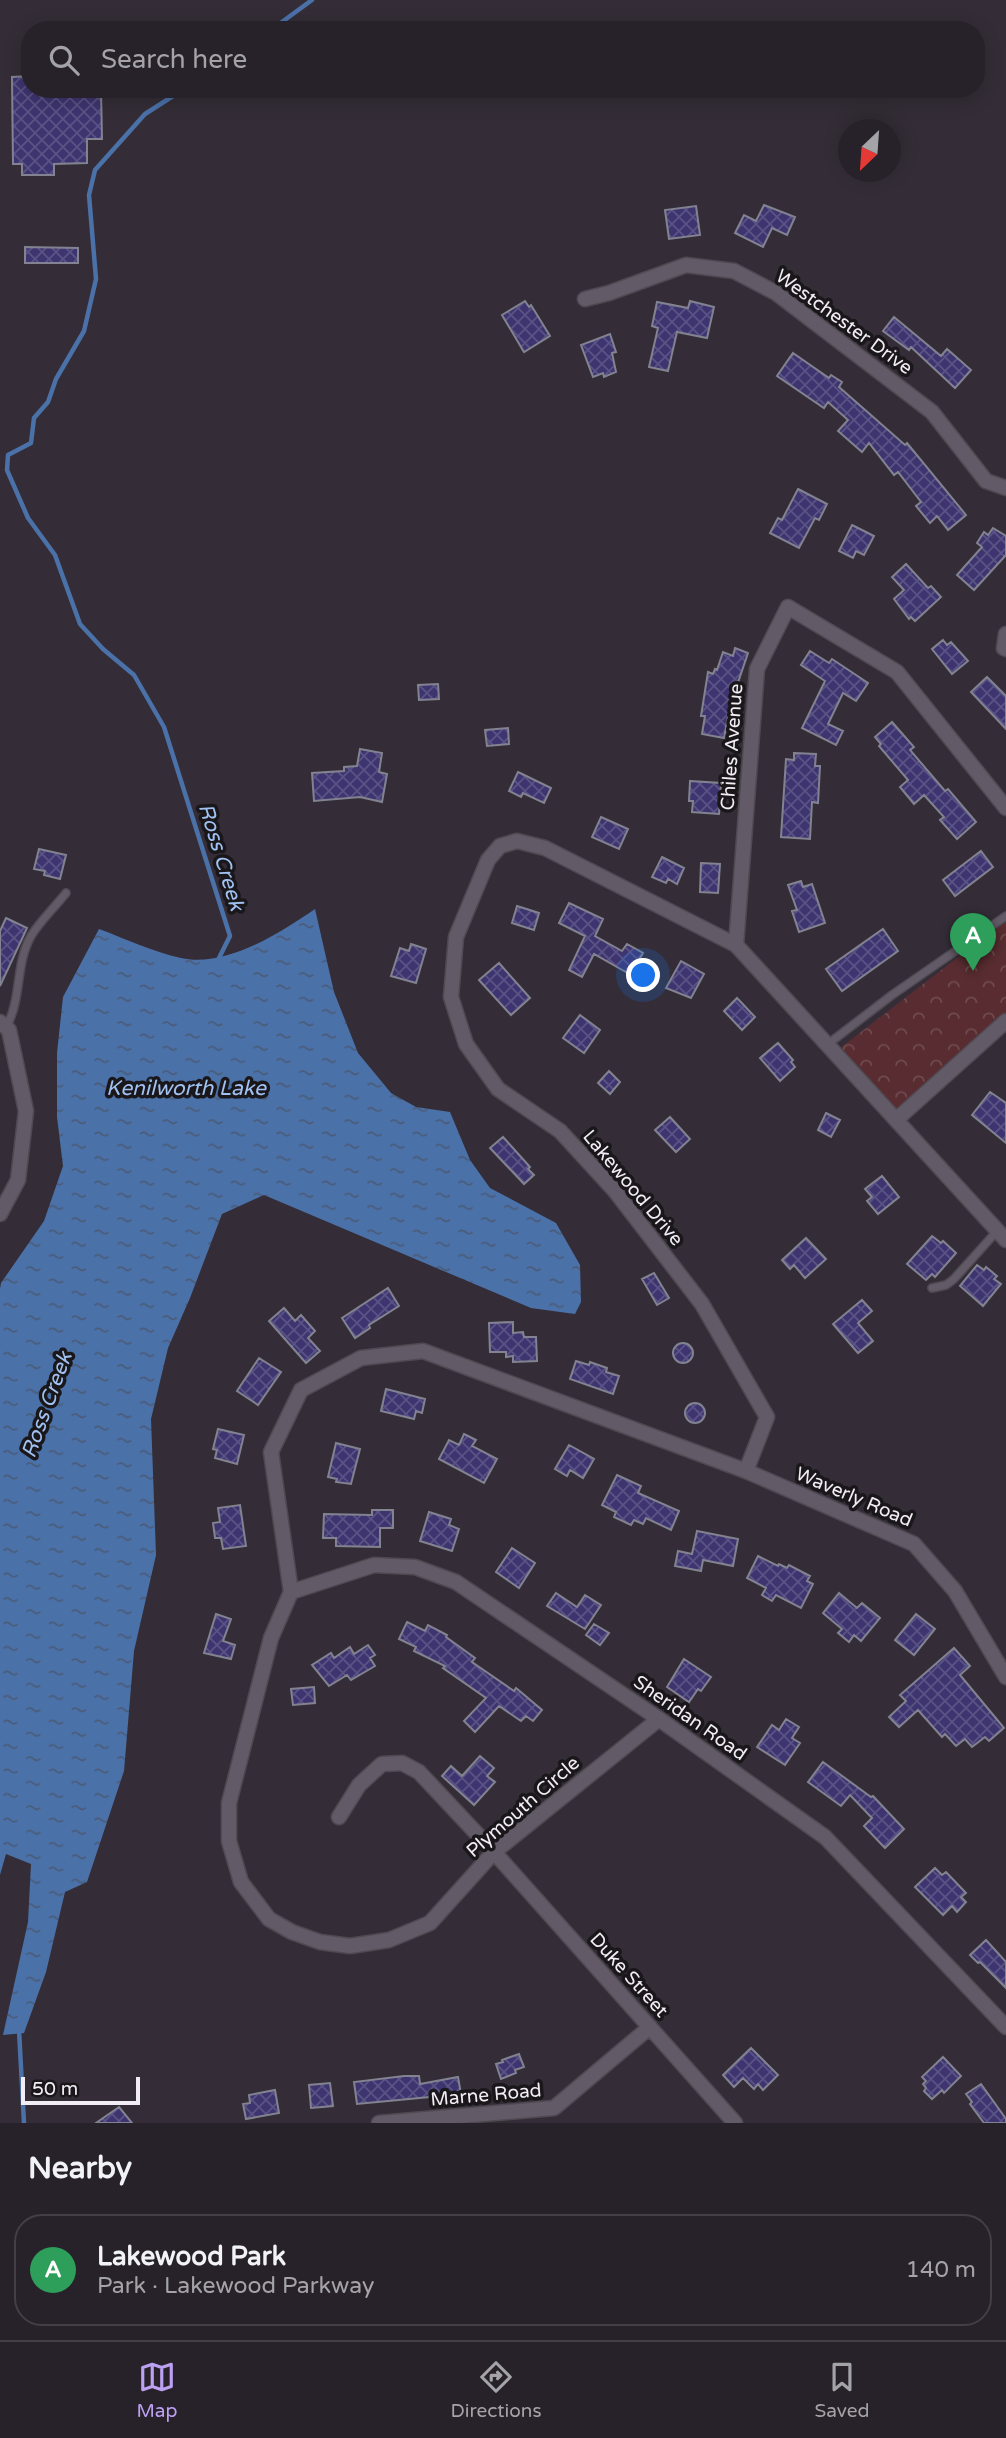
<!DOCTYPE html>
<meta charset="utf-8">
<style>
:root{--surface:#272229;--page:#2f2a31;--text:#f1f3f6;--muted:#a4a4a8;--line:#433f46;--accent:#bca0f2}
body{margin:0;font-family:"Varela Round",sans-serif;background:var(--page);color:var(--text)}
.compass{position:absolute;left:838px;top:119px;width:63px;height:63px;border-radius:50%;background:var(--surface);box-shadow:0 4px 18px #0003;rotate:205deg}
.scale{position:absolute;left:21px;bottom:18px;width:119px;box-sizing:border-box;padding-left:7px;border:4px solid #f2edf4;border-top:0;font-size:19px;line-height:24px;white-space:nowrap;color:#f2edf4;-webkit-text-stroke:5px #1a171b;paint-order:stroke}
.you{position:absolute;left:644px;top:976px;width:24px;height:24px;margin:-18px;border:5px solid #fff;border-radius:50%;background:#1a73e8;box-shadow:0 0 0 10px #1a73e833}
.badge{display:grid;place-items:center;width:46px;height:46px;border-radius:50%;background:var(--accent);color:#fff;font-size:23px;font-weight:700}
.pin{position:absolute;translate:-50% -58px;filter:drop-shadow(0 2px 4px #0008)}
.pin::after{content:'';position:absolute;top:37px;width:24px;height:21px;background:inherit;clip-path:polygon(0 0,100% 0,50% 100%)}
.list{margin:0;padding:0;list-style:none}
h2{display:flex;justify-content:space-between;align-items:center;height:91px;margin:0;padding:0 28px;font-size:30px}
h2 small{font-size:23px;font-weight:400;color:var(--muted)}
.list li{display:grid;grid-template-columns:46px 1fr auto;gap:21px;align-items:center;box-sizing:border-box;height:112px;margin:0 14px 14px;padding:0 14px;border:2px solid var(--line);border-radius:28px}
.list b{display:block;font-size:26px;white-space:nowrap}
.list p{margin:0;font-size:23px;white-space:nowrap;color:var(--muted)}
.list em{font-size:23px;font-style:normal;color:var(--muted)}
.icon{flex:none;width:38px;height:38px;fill:none;stroke:currentColor;stroke-width:2;stroke-linecap:round;stroke-linejoin:round}
.map{position:relative;flex:none;width:1006px;height:2123px;overflow:hidden}
.search{position:absolute;background:var(--surface);box-shadow:0 4px 18px #0003;left:21px;right:21px;top:21px;height:77px;display:flex;align-items:center;gap:18px;box-sizing:border-box;padding:0 24px;border-radius:28px;color:var(--muted);font-size:26px}
.sheet{height:217px;background:var(--surface)}
nav{display:flex;justify-content:space-around;align-items:center;box-sizing:border-box;height:98px;border-top:2px solid var(--line);background:var(--surface);font-size:19px;color:var(--muted)}
nav a{display:grid;justify-items:center;gap:4px}
nav .on{color:var(--accent)}
.map>svg:first-child{display:block}
.park{fill:url(#park-crowns)}
.water{fill:url(#water-ripples)}
.lines{fill:none;stroke-linecap:round;stroke-linejoin:round}
.stream{stroke:#4b71a9;stroke-width:4.5}
.building{fill:url(#building-cross-hatch);stroke:#828290;stroke-width:2}
.lane-casing{stroke:#4f4952;stroke-width:10}
.street-casing{stroke:#4f4952;stroke-width:17}
.lane{stroke:#625a66;stroke-width:7}
.street{stroke:#625a66;stroke-width:14}
.labels{text-anchor:middle;dominant-baseline:central;stroke-width:7;stroke-linejoin:round;paint-order:stroke}
.street-label{font-size:19px;fill:#f2edf4;stroke:#1a171b}
.water-label{font-size:21px;font-style:italic;fill:#a0c1f1;stroke:#1a171b}
</style>
<div class="map">
<svg width="1006" height="2123" viewBox="0 0 1006 2123">
<defs>
<pattern id="park-crowns" width="20" height="18" patternUnits="userSpaceOnUse" patternTransform="scale(1.75)"><rect width="20" height="18" fill="#582c30"/><path d="M2 6a3 3 0 1 1 6 0M12 15a3 3 0 1 1 6 0" fill="none" stroke="#704b4f"/></pattern>
<pattern id="water-ripples" width="26" height="14" patternUnits="userSpaceOnUse" patternTransform="scale(1.75)"><rect width="26" height="14" fill="#4b71a9"/><path d="M2 4q2-2 4 0t4 0M15 11q2-2 4 0t4 0" fill="none" stroke="#4a5c79"/></pattern>
<pattern id="building-cross-hatch" width="8" height="8" patternUnits="userSpaceOnUse" patternTransform="scale(1.75)"><rect width="8" height="8" fill="#3e3570"/><path d="M0 0l8 8M0 8l8-8" fill="none" stroke="#5a5385"/></pattern>
</defs>
<rect width="100%" height="100%" fill="#342d37"/>
<path class="park" d="M1006 920V1021L897 1119 835 1052Z"/>
<path class="water" d="M315 909 334 992 358 1053 391 1093 416 1107 450 1112 470 1160 490 1188 556 1223 580 1265 581 1302 575 1314 531 1308 264 1195 222 1214 190 1298 168 1348 151 1419 156 1555 134 1651 124 1771 87 1882 65 1892 46 1972 24 2033 3 2035 28 1922 31 1864 6 1854 0 1875V1289L1 1283 44 1221 63 1166 57 1117V1053L63 997 99 929C126 939 153 952 181 958 226 968 280 933 315 909Z"/>
<g class="lines">
<path class="stream" d="M271 30 312 0
M184 89 145 114 95 170 89 195 96 279 84 331 56 379 48 402 34 418 31 443 8 455 7 470 28 518 55 555 80 624 103 649 134 675 164 727 230 936 219 958 220 964
M19 2030 24 2123"/>
</g>
<path class="building" d="M30 76V89H101L102 139H87V163L54 164V175H22V164H13L12 77Z
M764 205 795 217 787 235 772 228 763 247 735 233 744 215 756 221Z
M696 206 700 235 669 239 665 210Z
M25 247 78 248V263H25Z
M525 301 529 307 531 305 550 336 524 352 502 315Z
M690 301 714 307 707 338 677 332 668 371 649 367 658 328 652 326 657 302 688 308Z
M894 317 941 356 947 349 971 370 955 388 911 347 909 350 883 331Z
M610 334 616 352 612 353 616 372 604 377 603 373 593 377 581 345Z
M793 353 829 378 831 375 842 382 839 387 905 445 907 443 966 515 948 530 937 516 930 523 916 506 921 502 898 472 894 475 869 443 862 452 838 431 848 420 828 402 824 408 777 376Z
M798 489 827 504 819 520 815 518 799 548 770 533 778 518 782 520Z
M852 525 874 536 864 555 856 551 853 558 839 551Z
M993 528 1006 536V555L974 590 957 575 982 547 977 543 984 532 988 535Z
M906 564 928 588 931 586 941 597 915 621 911 617 909 619 894 599 904 590 892 577Z
M943 640 947 645 951 642 968 661 952 674 932 649Z
M735 648 748 653 730 706 724 738 702 734 705 716H701L708 672 713 674 715 669 717 670 723 652 733 656Z
M810 651 829 663 832 659 868 683 856 701 843 693 828 724 843 731 836 745 802 728 825 681 801 665Z
M987 677 1006 696V729L971 692Z
M438 684 439 699 419 700 418 685Z
M892 722 914 747 910 750 945 791 948 789 976 822 957 839 940 820 944 817 924 795 914 804 900 787 908 780 879 746 881 744 875 737Z
M508 728 509 744 487 746 485 730Z
M360 749 382 753 379 772 387 774 382 802 360 797 314 801 312 773 344 771V767L357 766Z
M794 753 816 754 815 766H820L818 803 812 802 810 839 781 837 786 759 794 760Z
M518 772 551 788 544 803 523 793 521 797 509 791Z
M690 781 721 783 719 814 692 812 693 801H689Z
M601 817 628 829 619 849 592 837Z
M39 849 66 855 60 879 44 875 45 871 34 869Z
M981 851 993 867 955 896 943 880Z
M662 857 684 868 677 884 668 879 666 883 652 877Z
M701 863 720 864 718 893 700 892Z
M801 881 803 887 812 884 825 923 799 932 792 911 797 910 788 885Z
M569 903 603 919 595 936 622 951 627 944 643 953 631 975 594 954 582 977 569 970 585 936 559 923Z
M517 906 539 913 534 930 512 923Z
M6 918 27 928 0 986V931Z
M883 929 898 951 842 991 826 969Z
M411 944 426 949 416 983 391 976 400 948 409 951Z
M681 961 704 974 691 998 666 988Z
M499 963 530 998 511 1015 479 980Z
M737 998 755 1017 742 1030 724 1011Z
M580 1015 600 1030 584 1053 563 1038Z
M778 1043 793 1060 791 1062 795 1067 780 1081 760 1058Z
M609 1071 620 1082 610 1094 598 1083Z
M990 1092 1006 1103V1143L972 1115Z
M826 1113 840 1120 831 1137 818 1130Z
M670 1117 690 1139 676 1152 655 1130Z
M503 1137 530 1167 528 1169 534 1175 524 1184 490 1148Z
M882 1176 899 1197 878 1214 867 1201 872 1197 865 1189Z
M932 1236 941 1243 943 1241 956 1253 935 1277 932 1274 926 1280 907 1264Z
M806 1238 826 1259 805 1278 794 1265 790 1269 782 1260Z
M977 1265 984 1270 986 1267 997 1276 994 1279 1001 1284 983 1306 960 1286Z
M654 1273 669 1298 657 1305 642 1279Z
M388 1288 399 1306 369 1325 370 1328 355 1338 342 1318Z
M862 1300 872 1311 858 1323 873 1341 858 1353 833 1324Z
M284 1308 295 1321 301 1315 315 1331 308 1338 320 1351 306 1363 269 1321Z
M513 1322V1333L523 1332 524 1337H536L537 1361 513 1362V1356L506 1357V1352H490L489 1323Z
M673 1353a10 10 0 1 1 20 0a10 10 0 1 1-20 0Z
M259 1358 281 1372 258 1405 237 1391Z
M576 1361 589 1365 590 1362 607 1368 606 1372 619 1376 613 1394 570 1379Z
M386 1389 425 1399 422 1413 416 1411 414 1419 381 1411Z
M685 1413a10 10 0 1 1 20 0a10 10 0 1 1-20 0Z
M218 1429 244 1435 237 1464 215 1458 217 1450 213 1449Z
M464 1434 476 1440 472 1446 497 1459 484 1483 439 1459 449 1440 459 1445Z
M336 1443 360 1449 351 1484 336 1482 337 1479 328 1477Z
M569 1445 594 1459 583 1478 570 1470 567 1476 555 1469Z
M617 1475 641 1486 638 1493 679 1511 671 1530 646 1518 643 1524 634 1520 631 1525 614 1517 616 1512 602 1505Z
M240 1505 246 1546 223 1549 221 1538H215L213 1523 220 1522 218 1508Z
M372 1510H393V1528H380V1547L336 1546V1538H323L324 1514 372 1515Z
M429 1512 451 1519 449 1525 459 1529 452 1551 420 1541Z
M697 1531 738 1539 733 1566 703 1560 701 1571 675 1566 678 1551 692 1554Z
M512 1548 535 1563 519 1588 496 1572Z
M758 1556 778 1566 779 1564 787 1568 789 1565 810 1576 807 1581 813 1584 801 1608 776 1595 772 1601 762 1595 766 1588 747 1578Z
M556 1593 577 1607 585 1595 601 1605 585 1629 547 1606Z
M839 1593 857 1608 862 1603 880 1618 861 1641 854 1635 849 1642 838 1633 842 1629 823 1613Z
M216 1614 231 1619 223 1641 235 1645 231 1659 204 1653Z
M916 1614 935 1629 914 1655 895 1640Z
M407 1622 425 1631 428 1625 447 1635 446 1637 475 1658 472 1662 514 1691 516 1688 542 1710 533 1721 526 1716 521 1721 499 1706 475 1732 464 1721 486 1698 443 1668 445 1666 414 1651 416 1647 399 1639Z
M594 1624 609 1633 600 1645 586 1635Z
M368 1645 375 1655 370 1658 375 1666 351 1680 347 1675 329 1686 312 1665 331 1653 334 1658 350 1647 354 1654Z
M954 1648 970 1666 960 1675 1004 1728 989 1741 985 1737 972 1747 965 1739 956 1746 945 1734 942 1737 918 1710 899 1727 889 1717 906 1701 900 1695Z
M684 1659 711 1677 701 1691 698 1689 689 1702 667 1687Z
M314 1687 315 1703 293 1705 291 1689Z
M786 1719 799 1727 792 1738 800 1743 785 1765 757 1747 772 1725 779 1730Z
M480 1756 494 1768 487 1776 495 1782 474 1805 442 1776 451 1766 462 1776Z
M823 1762 871 1797 873 1796 904 1829 885 1848 864 1826 872 1818 850 1795 841 1806 808 1782Z
M935 1868 942 1875 946 1872 966 1893 961 1897 966 1902 957 1912 952 1906 943 1915 915 1887Z
M986 1940 1006 1962V1988L980 1962 978 1963 970 1955Z
M751 2048 778 2075 763 2090 758 2084 754 2089 743 2078 734 2087 723 2075Z
M519 2054 524 2067 515 2070 516 2073 501 2079 496 2064 503 2062 502 2060Z
M943 2057 961 2076 944 2093 942 2090 932 2099 924 2091 926 2088 923 2084 926 2081 922 2077Z
M404 2076H419L420 2084 458 2077 461 2094 357 2104 354 2082Z
M330 2083 333 2106 311 2108 309 2085Z
M981 2084 1006 2119V2123H984L970 2104 972 2102 966 2094Z
M275 2090 279 2113 246 2119 243 2104 250 2103 249 2095Z
M119 2107 132 2123H96Z"/>
<g class="lines">
<defs>
<path id="lane" d="M6 1027C22 1000 15 964 31 936 40 921 55 907 66 893
M828 1044 892 995 1006 916
M932 1288 946 1285 954 1279 997 1231"/>
<path id="street" d="M585 299 609 293 686 265 734 271 776 293 932 412 986 481 1006 488
M1006 634 1004 648 1006 649
M736 945 757 669 788 607 897 672 1006 808
M0 1022 9 1030 26 1111 18 1180 0 1214
M897 1119 1006 1021
M746 1471 767 1417 702 1304 615 1191 560 1131 498 1089 466 1044 451 997 456 937 488 860 500 846 517 841 545 848 736 945 1006 1240
M291 1592 271 1452 301 1390 361 1358 423 1351 746 1471 914 1544 955 1591 1006 1677
M291 1592 374 1565 415 1567 456 1582 659 1719 825 1837 1006 2027
M291 1592 271 1638 229 1803V1841L241 1882 269 1919 292 1932 320 1942 350 1946 389 1940 430 1923 494 1852 659 1719
M339 1817 359 1785 382 1764 402 1763 419 1772 494 1852 735 2123
M379 2123 554 2108 650 2027"/>
</defs>
<use href="#lane" class="lane-casing"/>
<use href="#street" class="street-casing"/>
<use href="#lane" class="lane"/>
<use href="#street" class="street"/>
</g>
<g class="labels">
<g class="street-label">
<text transform="translate(844 322) rotate(36)">Westchester Drive</text>
<text transform="translate(732 747) rotate(-86)">Chiles Avenue</text>
<text transform="translate(633 1188) rotate(50)">Lakewood Drive</text>
<text transform="translate(854 1497) rotate(23)">Waverly Road</text>
<text transform="translate(690 1718) rotate(35)">Sheridan Road</text>
<text transform="translate(523 1807) rotate(-41)">Plymouth Circle</text>
<text transform="translate(629 1975) rotate(48)">Duke Street</text>
<text transform="translate(486 2095) rotate(-5)">Marne Road</text>
</g>
<g class="water-label">
<text transform="translate(221 857) rotate(73)">Ross Creek</text>
<text x="186" y="1088">Kenilworth Lake</text>
<text transform="translate(47 1405) rotate(-70)">Ross Creek</text>
</g>
</g>
</svg>
<svg class="compass" viewBox="-18 -18 36 36"><path d="M0-13l5 13h-10z" fill="#e53935"/><path d="M0 13l5-13h-10z" fill="#a4a4a8"/></svg>
<div class="scale">50 m</div>
<div class="you"></div>
<div class="pin badge" style="left:973px;top:971px;background:#2e9e5b">A</div>
<div class="search"><svg class="icon" aria-label="search" viewBox="0 0 24 24"><circle cx="10" cy="10" r="6"/><path d="M15 15l6 6"/></svg>Search here</div>
</div>
<section class="sheet">
<h2>Nearby<small></small></h2>
<ul class="list">
<li><span class="badge" style="background:#2e9e5b">A</span><div><b>Lakewood Park</b><p>Park · Lakewood Parkway</p></div><em>140 m</em></li>
</ul>
</section>
<nav>
<a class="on"><svg class="icon" aria-label="map" viewBox="0 0 24 24"><path d="M3 6l6-2 6 2 6-2v14l-6 2-6-2-6 2zM9 4v14M15 6v14"/></svg>Map</a>
<a><svg class="icon" aria-label="directions" viewBox="0 0 24 24"><path d="M12 3l9 9-9 9-9-9zM9 14v-3h6M13 9l2 2-2 2"/></svg>Directions</a>
<a><svg class="icon" aria-label="saved" viewBox="0 0 24 24"><path d="M7 4h10v16l-5-4-5 4z"/></svg>Saved</a>
</nav>
